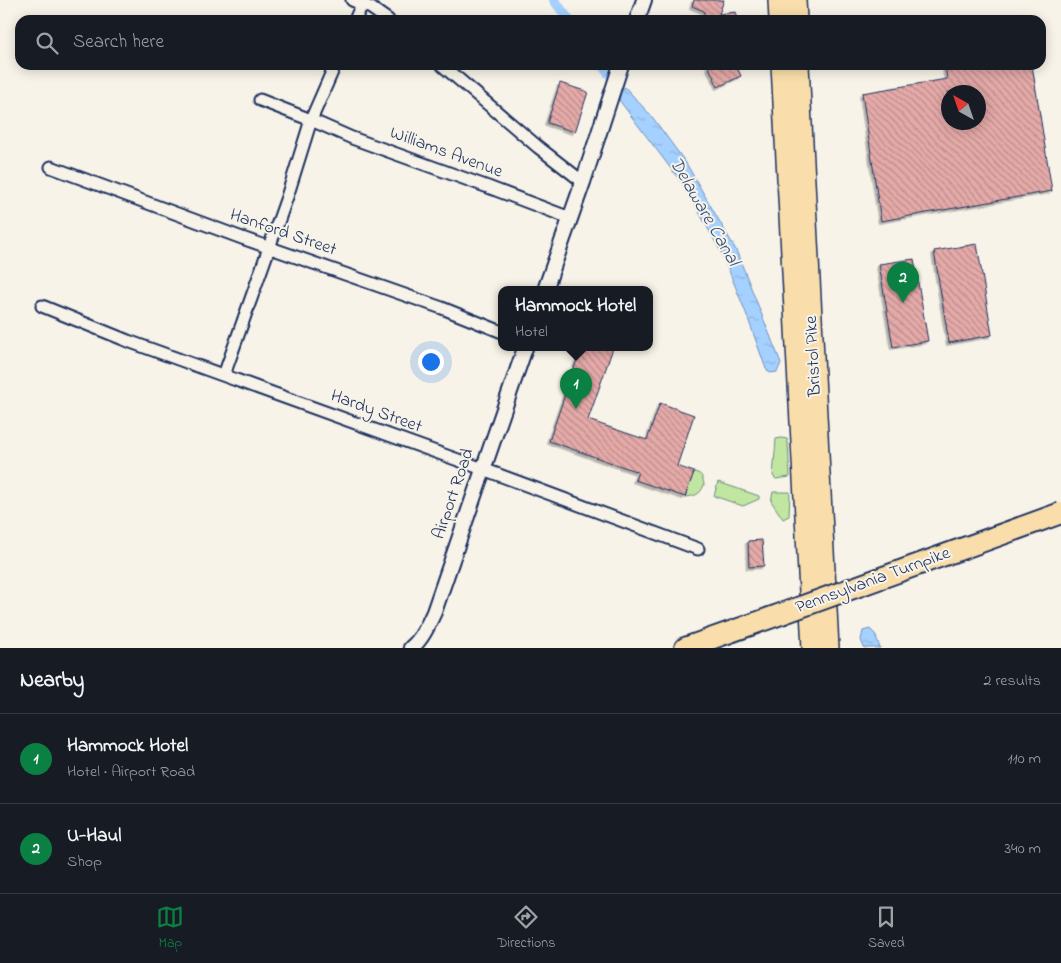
<!DOCTYPE html>
<meta charset="utf-8">
<style>
:root{--surface:#171b24;--page:#20242c;--text:#f1f3f6;--muted:#9ea1a6;--line:#363941;--accent:#0b8043}
body{margin:0;font-family:"Indie Flower",sans-serif;background:var(--page);color:var(--text)}
.compass{position:absolute;left:941px;top:85px;width:45px;height:45px;border-radius:50%;background:var(--surface);box-shadow:0 2px 12px #0003;rotate:320deg}
.you{position:absolute;left:430px;top:361px;width:18px;height:18px;margin:-12px;border:4px solid #fff;border-radius:50%;background:#1a73e8;box-shadow:0 0 0 8px #1a73e833}
.badge{display:grid;place-items:center;width:32px;height:32px;border-radius:50%;background:var(--accent);color:#fff;font-size:16px;font-weight:700}
.pin{position:absolute;translate:-50% -41px;filter:drop-shadow(0 1px 2px #0008)}
.pin::after{content:'';position:absolute;top:26px;width:18px;height:15px;background:inherit;clip-path:polygon(0 0,100% 0,50% 100%)}
.popup{position:absolute;left:498px;top:286px;width:155px;height:65px;box-sizing:border-box;display:grid;place-content:center;border-radius:10px;background:var(--surface);filter:drop-shadow(0 1px 4px #0005);font-size:16px;white-space:nowrap;color:var(--muted)}
.popup b{font-size:19px;color:var(--text)}
.popup::after{content:'';position:absolute;left:50%;top:100%;margin-left:-10px;border:10px solid transparent;border-top-color:var(--surface)}
.list{margin:0;padding:0;list-style:none}
h2{display:flex;justify-content:space-between;align-items:center;height:65px;margin:0;padding:0 20px;font-size:21px}
h2 small{font-size:16px;font-weight:400;color:var(--muted)}
.list li{display:grid;grid-template-columns:32px 1fr auto;gap:15px;align-items:center;box-sizing:border-box;height:90px;padding:0 20px;border-top:1px solid var(--line)}
.list b{display:block;font-size:19px;white-space:nowrap}
.list p{margin:0;font-size:16px;white-space:nowrap;color:var(--muted)}
.list em{font-size:16px;font-style:normal;color:var(--muted)}
.icon{flex:none;width:28px;height:28px;fill:none;stroke:currentColor;stroke-width:2;stroke-linecap:round;stroke-linejoin:round}
.map{position:relative;flex:none;width:1061px;height:648px;overflow:hidden}
.search{position:absolute;background:var(--surface);box-shadow:0 2px 12px #0003;left:15px;right:15px;top:15px;height:55px;display:flex;align-items:center;gap:12px;box-sizing:border-box;padding:0 18px;border-radius:15px;color:var(--muted);font-size:19px}
.sheet{height:245px;background:var(--surface)}
nav{display:flex;justify-content:space-around;align-items:center;box-sizing:border-box;height:70px;border-top:1px solid var(--line);background:var(--surface);font-size:14px;color:var(--muted)}
nav a{display:grid;justify-items:center;gap:2px}
nav .on{color:var(--accent)}
.map>svg:first-child{display:block}
.grass{fill:#c1e6a1;stroke:#6e8a80}
.water{fill:url(#water-ripples);stroke:#6d90bf}
.lines{fill:none;stroke-linecap:round;stroke-linejoin:round}
.canal{stroke:#a4d1ff;stroke-width:10}
.building{fill:url(#building-back-hatch);stroke:#1b2f5e;fill-rule:evenodd;filter:url(#shadow)}
.minor-casing{stroke:#1b2f5e;stroke-width:15}
.tertiary-casing{stroke:#1b2f5e;stroke-width:18}
.trunk-casing{stroke:#1b2f5e;stroke-width:22}
.motorway-casing{stroke:#1b2f5e;stroke-width:24}
.minor{stroke:#f7f3e8;stroke-width:11}
.tertiary{stroke:#f7f3e8;stroke-width:14}
.trunk{stroke:#f9deab;stroke-width:19}
.motorway{stroke:#f9deab;stroke-width:20}
.motorway-bridge-casing{stroke:#1b2f5e;stroke-width:24;stroke-linecap:butt}
.motorway-bridge{stroke:#f9deab;stroke-width:20}
.labels{text-anchor:middle;dominant-baseline:central;stroke-width:4;stroke-linejoin:round;paint-order:stroke}
.street-label{font-size:18px;fill:#1b2f5e;stroke:#f7f3e8}
.water-label{font-size:19px;font-style:italic;fill:#364f7e;stroke:#f7f3e8}
</style>
<div class="map">
<svg width="1061" height="648" viewBox="0 0 1061 648">
<defs>
<pattern id="water-ripples" width="26" height="14" patternUnits="userSpaceOnUse" patternTransform="scale(1.25)"><rect width="26" height="14" fill="#a4d1ff"/><path d="M2 4q2-2 4 0t4 0M15 11q2-2 4 0t4 0" fill="none" stroke="#8db4dd"/></pattern>
<pattern id="building-back-hatch" width="6" height="6" patternUnits="userSpaceOnUse" patternTransform="scale(1.25)"><rect width="6" height="6" fill="#e5aaa8"/><path d="M-1 5l2 2M0 0l6 6M5-1l2 2" fill="none" stroke="#b98b8c"/></pattern>
<filter id="shadow"><feDropShadow dx="-2.5" dy="2.5" stdDeviation="0" flood-color="#0004"/></filter>
</defs>
<rect width="100%" height="100%" fill="#f7f3e8"/>
<filter id="ink" filterUnits="userSpaceOnUse"><feTurbulence type="fractalNoise" baseFrequency=".02" numOctaves="2"/><feDisplacementMap in="SourceGraphic" scale="10" xChannelSelector="R" yChannelSelector="G"/><feConvolveMatrix kernelMatrix="1 2 1 2 8 2 1 2 1" color-interpolation-filters="sRGB"/></filter>
<g filter="url(#ink)">
<path class="grass" d="M781 438 787 439 788 443 790 477 776 479 773 476 776 439Z
M694 472C702 473 703 478 704 485 700 495 695 496 685 497Z
M718 482 759 496V499L743 506 714 496Z
M773 492H790L789 516 783 519 771 501Z"/>
<path class="water" d="M625 87 653 118 686 163 736 250 781 363 777 372 770 373 766 369 746 313 723 256 687 190 619 100 621 91Z
M870 629 875 634 880 648H864L861 640 863 631Z"/>
<g class="lines">
<path class="canal" d="M554 0 569 20
M602 65 608 73"/>
</g>
<path class="building" d="M694 0H724L719 14 736 12V20H704V11L692 6Z
M1023 15 1024 20H993Z
M708 65H736L741 76 718 87Z
M945 65H1032L1052 191 881 221 862 93 947 79ZM948 92H978V122H948Z
M560 83 588 92 575 132 547 123Z
M977 244 992 335 949 343 934 251Z
M914 259 928 341 893 347 879 264Z
M581 348H613L588 420 647 440 660 403 694 415 677 466 694 472 685 497 635 480 638 472 549 441Z
M762 540 764 566 749 567 748 541Z"/>
<g class="lines">
<defs>
<path id="minor" d="M352 0 371 8 388 20
M355 20 362 4V0
M442 65 538 147 583 182
M260 100 311 120 352 138 488 187 570 218
M51 167 242 238 442 308 502 332
M42 306 128 341 483 469 698 549
M224 375 287 197 311 120 335 65"/>
<path id="tertiary" d="M637 20 644 0
M545 290 583 182 621 65
M411 648C422 639 428 625 434 612L525 348"/>
<path id="trunk" d="M778 0 779 20
M796 0 797 20
M781 65 812 648
M799 65 829 648"/>
<path id="motorway" d="M685 648 781 614"/>
</defs>
<use href="#minor" class="minor-casing"/>
<use href="#tertiary" class="tertiary-casing"/>
<use href="#trunk" class="trunk-casing"/>
<use href="#motorway" class="motorway-casing"/>
<use href="#minor" class="minor"/>
<use href="#tertiary" class="tertiary"/>
<use href="#trunk" class="trunk"/>
<use href="#motorway" class="motorway"/>
<defs>
<path id="motorway-bridge" d="M781 614 1061 513"/>
</defs>
<use href="#motorway-bridge" class="motorway-bridge-casing"/>
<use href="#motorway-bridge" class="motorway-bridge"/>
</g>
</g>
<g class="labels">
<g class="street-label">
<text transform="translate(446 153) rotate(20)">Williams Avenue</text>
<text transform="translate(283 233) rotate(19)">Hanford Street</text>
<text transform="translate(814 356) rotate(-93)">Bristol Pike</text>
<text transform="translate(376 412) rotate(20)">Hardy Street</text>
<text transform="translate(454 494) rotate(-71)">Airport Road</text>
<text transform="translate(873 581) rotate(-20)">Pennsylvania Turnpike</text>
</g>
<g class="water-label">
<text transform="translate(704 212) rotate(60)">Delaware Canal</text>
</g>
</g>
</svg>
<svg class="compass" viewBox="-18 -18 36 36"><path d="M0-13l5 13h-10z" fill="#e53935"/><path d="M0 13l5-13h-10z" fill="#9ea1a6"/></svg>
<div class="you"></div>
<div class="pin badge" style="left:576px;top:409px">1</div>
<div class="popup"><b>Hammock Hotel</b>Hotel</div>
<div class="pin badge" style="left:903px;top:303px">2</div>
<div class="search"><svg class="icon" aria-label="search" viewBox="0 0 24 24"><circle cx="10" cy="10" r="6"/><path d="M15 15l6 6"/></svg>Search here</div>
</div>
<section class="sheet">
<h2>Nearby<small>2 results</small></h2>
<ul class="list">
<li><span class="badge">1</span><div><b>Hammock Hotel</b><p>Hotel · Airport Road</p></div><em>110 m</em></li>
<li><span class="badge">2</span><div><b>U-Haul</b><p>Shop</p></div><em>340 m</em></li>
</ul>
</section>
<nav>
<a class="on"><svg class="icon" aria-label="map" viewBox="0 0 24 24"><path d="M3 6l6-2 6 2 6-2v14l-6 2-6-2-6 2zM9 4v14M15 6v14"/></svg>Map</a>
<a><svg class="icon" aria-label="directions" viewBox="0 0 24 24"><path d="M12 3l9 9-9 9-9-9zM9 14v-3h6M13 9l2 2-2 2"/></svg>Directions</a>
<a><svg class="icon" aria-label="saved" viewBox="0 0 24 24"><path d="M7 4h10v16l-5-4-5 4z"/></svg>Saved</a>
</nav>
